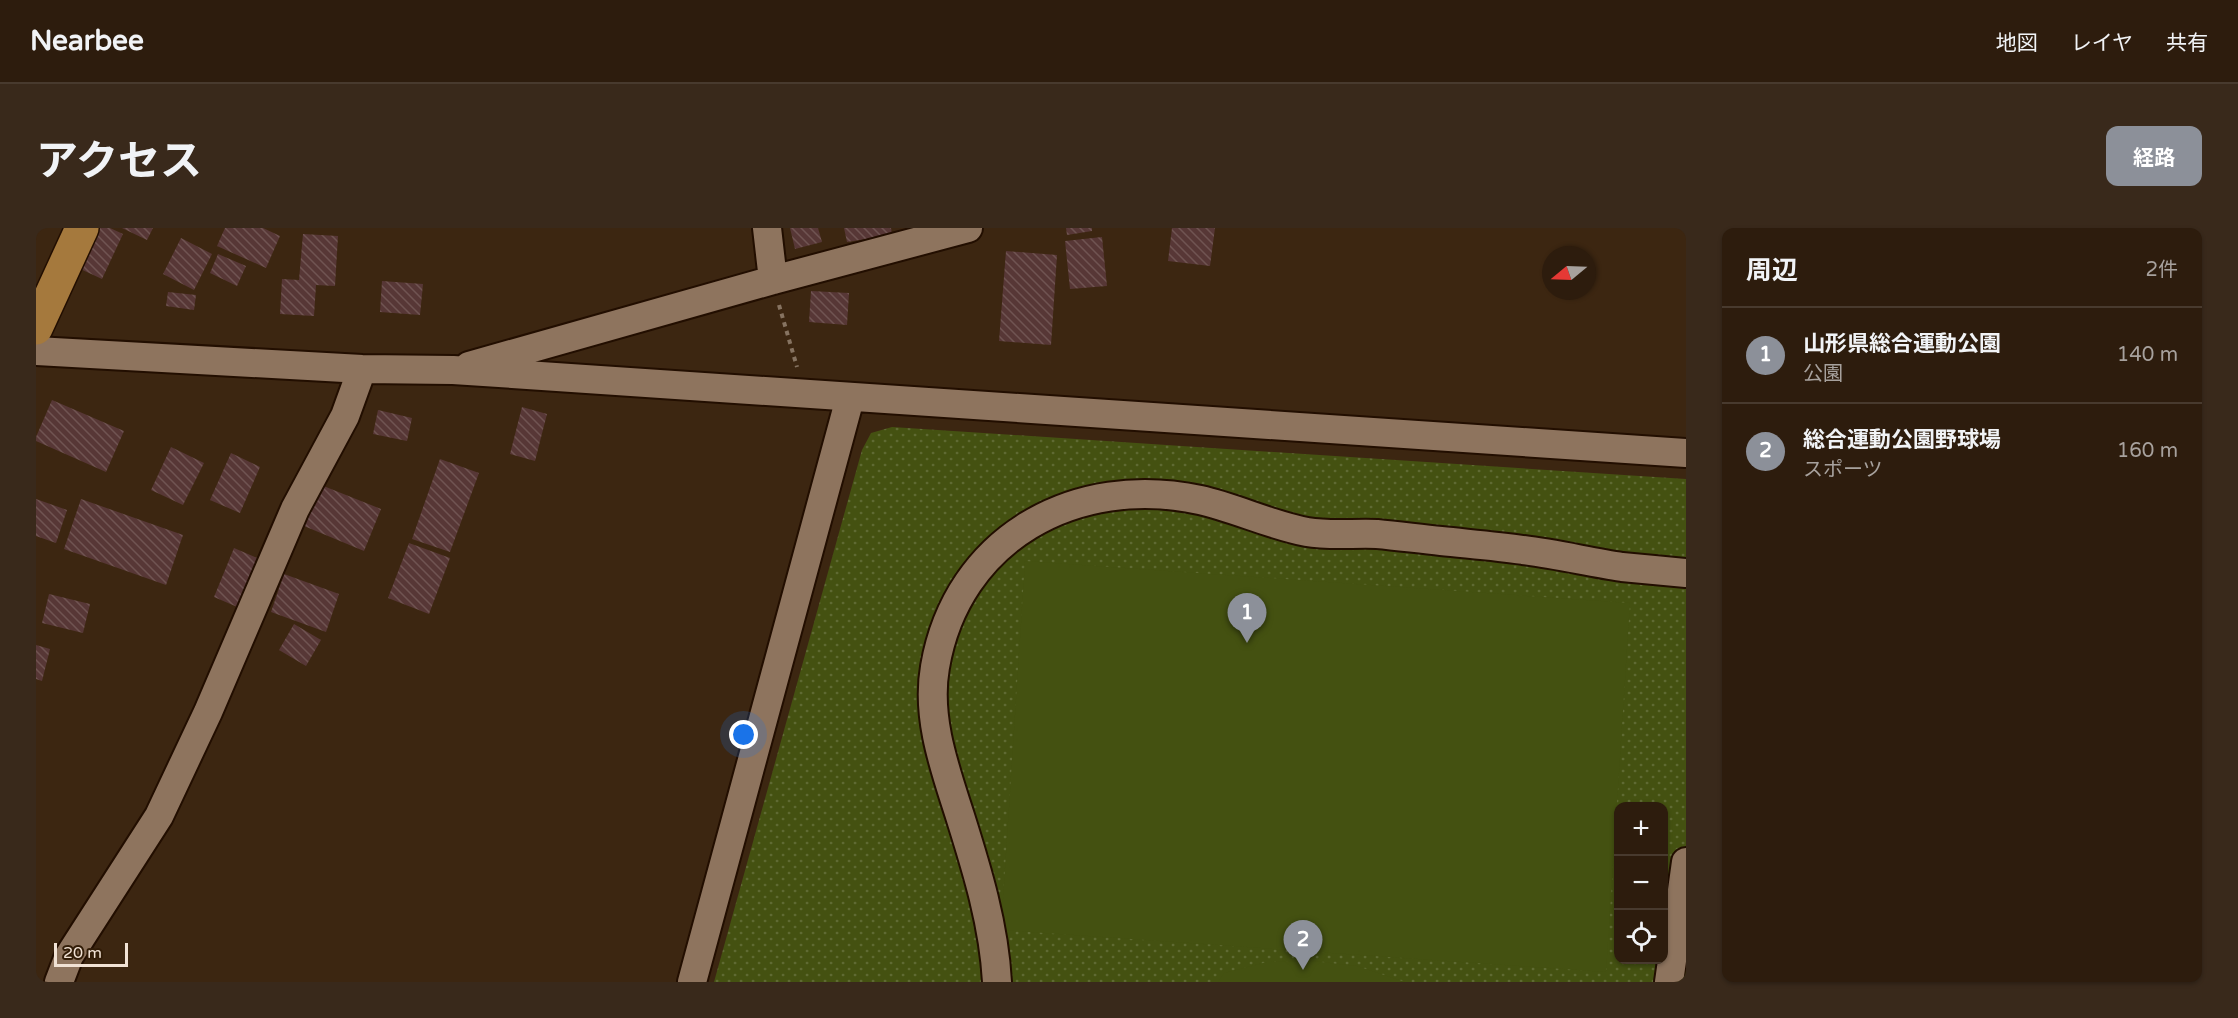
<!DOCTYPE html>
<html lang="ja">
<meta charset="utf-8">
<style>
:root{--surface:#2d1c0d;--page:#39291b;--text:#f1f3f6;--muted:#a7a19d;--line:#483a2e;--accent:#8c9099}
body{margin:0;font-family:"Varela Round","Noto Sans JP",sans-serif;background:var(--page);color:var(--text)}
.controls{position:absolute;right:18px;bottom:18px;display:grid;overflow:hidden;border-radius:12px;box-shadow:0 2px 4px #0004}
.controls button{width:54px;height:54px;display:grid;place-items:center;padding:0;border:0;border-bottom:2px solid var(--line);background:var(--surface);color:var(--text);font:30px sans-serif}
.compass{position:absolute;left:1506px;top:18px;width:54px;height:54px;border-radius:50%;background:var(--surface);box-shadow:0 2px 4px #0004;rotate:251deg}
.scale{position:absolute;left:18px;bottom:15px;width:74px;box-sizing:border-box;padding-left:6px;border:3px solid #f1e2d5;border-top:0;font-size:16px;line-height:21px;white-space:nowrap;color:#f1e2d5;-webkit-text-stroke:4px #311c07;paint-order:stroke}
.you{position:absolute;left:708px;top:507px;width:21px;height:21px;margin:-15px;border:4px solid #fff;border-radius:50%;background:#1a73e8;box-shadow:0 0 0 9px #1a73e833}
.badge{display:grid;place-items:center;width:39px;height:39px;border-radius:50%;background:var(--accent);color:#fff;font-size:20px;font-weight:700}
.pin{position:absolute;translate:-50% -50px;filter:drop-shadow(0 2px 3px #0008)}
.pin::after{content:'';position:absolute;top:32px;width:21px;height:18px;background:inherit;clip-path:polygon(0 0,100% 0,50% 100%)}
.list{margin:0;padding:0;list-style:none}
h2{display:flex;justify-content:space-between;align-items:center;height:78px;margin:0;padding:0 24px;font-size:26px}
h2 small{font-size:20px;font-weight:400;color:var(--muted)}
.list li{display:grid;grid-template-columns:39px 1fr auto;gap:18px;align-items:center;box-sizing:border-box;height:96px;padding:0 24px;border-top:2px solid var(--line)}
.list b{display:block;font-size:22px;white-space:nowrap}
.list p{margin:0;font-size:20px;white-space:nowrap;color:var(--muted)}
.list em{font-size:20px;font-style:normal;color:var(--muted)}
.icon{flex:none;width:33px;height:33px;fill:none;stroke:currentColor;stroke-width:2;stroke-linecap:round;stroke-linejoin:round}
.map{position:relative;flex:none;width:1650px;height:754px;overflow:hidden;border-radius:12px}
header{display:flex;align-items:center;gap:36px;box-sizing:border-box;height:84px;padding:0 30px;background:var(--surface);border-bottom:2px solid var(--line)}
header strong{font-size:28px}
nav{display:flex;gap:33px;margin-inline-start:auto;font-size:21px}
.intro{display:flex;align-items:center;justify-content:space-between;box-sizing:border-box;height:144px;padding:0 36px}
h1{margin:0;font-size:42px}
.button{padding:15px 27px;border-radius:12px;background:var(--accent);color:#fff;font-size:21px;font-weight:700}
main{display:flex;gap:36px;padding:0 36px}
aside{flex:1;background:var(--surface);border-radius:12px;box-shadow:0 2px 4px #0004}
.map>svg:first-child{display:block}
.green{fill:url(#green-dots);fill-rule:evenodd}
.pitch{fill:#445111}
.building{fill:url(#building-back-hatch)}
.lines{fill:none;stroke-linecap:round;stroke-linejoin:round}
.minor-casing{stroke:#220e00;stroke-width:32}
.major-casing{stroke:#220e00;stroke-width:36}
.path{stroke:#867361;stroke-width:4;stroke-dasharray:4.5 4.5;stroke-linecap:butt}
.minor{stroke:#8e745e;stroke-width:28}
.major{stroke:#a5793d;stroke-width:33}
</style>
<header>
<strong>Nearbee</strong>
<nav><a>地図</a><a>レイヤ</a><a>共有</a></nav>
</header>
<div class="intro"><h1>アクセス</h1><a class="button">経路</a></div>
<main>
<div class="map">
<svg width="1650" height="754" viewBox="0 0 1650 754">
<defs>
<pattern id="green-dots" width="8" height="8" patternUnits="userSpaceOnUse" patternTransform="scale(1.5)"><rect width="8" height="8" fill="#445111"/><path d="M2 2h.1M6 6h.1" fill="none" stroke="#5f6a33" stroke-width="1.8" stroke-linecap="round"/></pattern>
<pattern id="building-back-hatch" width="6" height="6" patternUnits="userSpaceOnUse" patternTransform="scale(1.5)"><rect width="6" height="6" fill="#573736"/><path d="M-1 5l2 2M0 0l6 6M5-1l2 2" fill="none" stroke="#705452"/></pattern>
</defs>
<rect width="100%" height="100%" fill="#3c2611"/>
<path class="green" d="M856 199 1650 251V754H678L826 222 835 205ZM1582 578H1628V732H1582Z"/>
<path class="pitch" d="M989 333 1594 375 1570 744 965 702Z
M1276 733 1321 738 1369 754H1182L1188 745 1231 734Z"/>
<path class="building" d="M59 0H74L87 6 66 51 40 39Z
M86 0H117L111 12Z
M189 0H227L244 8 230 40 181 18Z
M754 0H782L786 14 759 21Z
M808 0H855L856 7 811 14Z
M1030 0H1056V3L1031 7Z
M1136 0H1179L1174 38 1132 33Z
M267 6 302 8 299 58 280 57 278 88 244 86 246 51 263 52Z
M1066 9 1071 58 1034 61 1029 13Z
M145 10 176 26 158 62 127 46Z
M970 23 1021 27 1015 117 963 113Z
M182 26 210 38 201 58 174 45Z
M346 53 387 56 384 87 344 84Z
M775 63 813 65 811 97 773 94Z
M132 64 160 67 158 82 130 78Z
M16 172 88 203 70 244 0 213V209Z
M486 179 511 186 499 233 474 226Z
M342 182 376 190 371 213 337 206Z
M135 219 168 235 147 277 115 262Z
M195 225 224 239 204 285 174 272Z
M404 231 443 245 414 324 376 311Z
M285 257 345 281 328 323 268 298Z
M0 271 31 282 20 315 0 308Z
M45 271 147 307 130 357 28 321Z
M373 315 414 330 393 386 352 370Z
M198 320 226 332 206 381 178 369Z
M248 346 303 366 290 404 235 384Z
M13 366 54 376 47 405 6 395Z
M258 396 285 412 270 438 243 422Z
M0 417 14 421 6 453 0 451Z"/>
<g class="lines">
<defs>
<path id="minor" d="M731 0 737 52
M0 123 326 141 417 142 1650 225
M433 138 737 52 932 0
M23 754 33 728 123 588 172 484 259 281 309 188 326 141
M656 754 814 170
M961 754C958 697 941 642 924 588 909 541 890 490 899 439 921 310 1040 245 1164 272 1200 280 1234 297 1271 304 1293 308 1318 305 1341 306 1363 308 1384 311 1405 313 1433 316 1460 318 1487 322 1520 326 1553 334 1586 339 1607 341 1629 343 1650 345
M1633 754 1650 634"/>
<path id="major" d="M0 100 46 0"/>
</defs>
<use href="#minor" class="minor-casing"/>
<use href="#major" class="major-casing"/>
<path class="path" d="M743 77 761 139"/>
<use href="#minor" class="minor"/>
<use href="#major" class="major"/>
</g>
</svg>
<div class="controls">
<button>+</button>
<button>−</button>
<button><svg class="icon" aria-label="locate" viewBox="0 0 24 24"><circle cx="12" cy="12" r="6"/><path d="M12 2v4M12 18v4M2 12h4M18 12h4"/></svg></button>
</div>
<svg class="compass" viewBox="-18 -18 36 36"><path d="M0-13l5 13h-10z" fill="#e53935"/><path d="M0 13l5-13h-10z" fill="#a7a19d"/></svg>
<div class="scale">20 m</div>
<div class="you"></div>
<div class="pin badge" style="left:1211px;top:415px">1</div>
<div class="pin badge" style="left:1267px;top:742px">2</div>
</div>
<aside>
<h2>周辺<small>2件</small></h2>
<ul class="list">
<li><span class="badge">1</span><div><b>山形県総合運動公園</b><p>公園</p></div><em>140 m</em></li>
<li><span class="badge">2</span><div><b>総合運動公園野球場</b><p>スポーツ</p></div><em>160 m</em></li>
</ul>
</aside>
</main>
